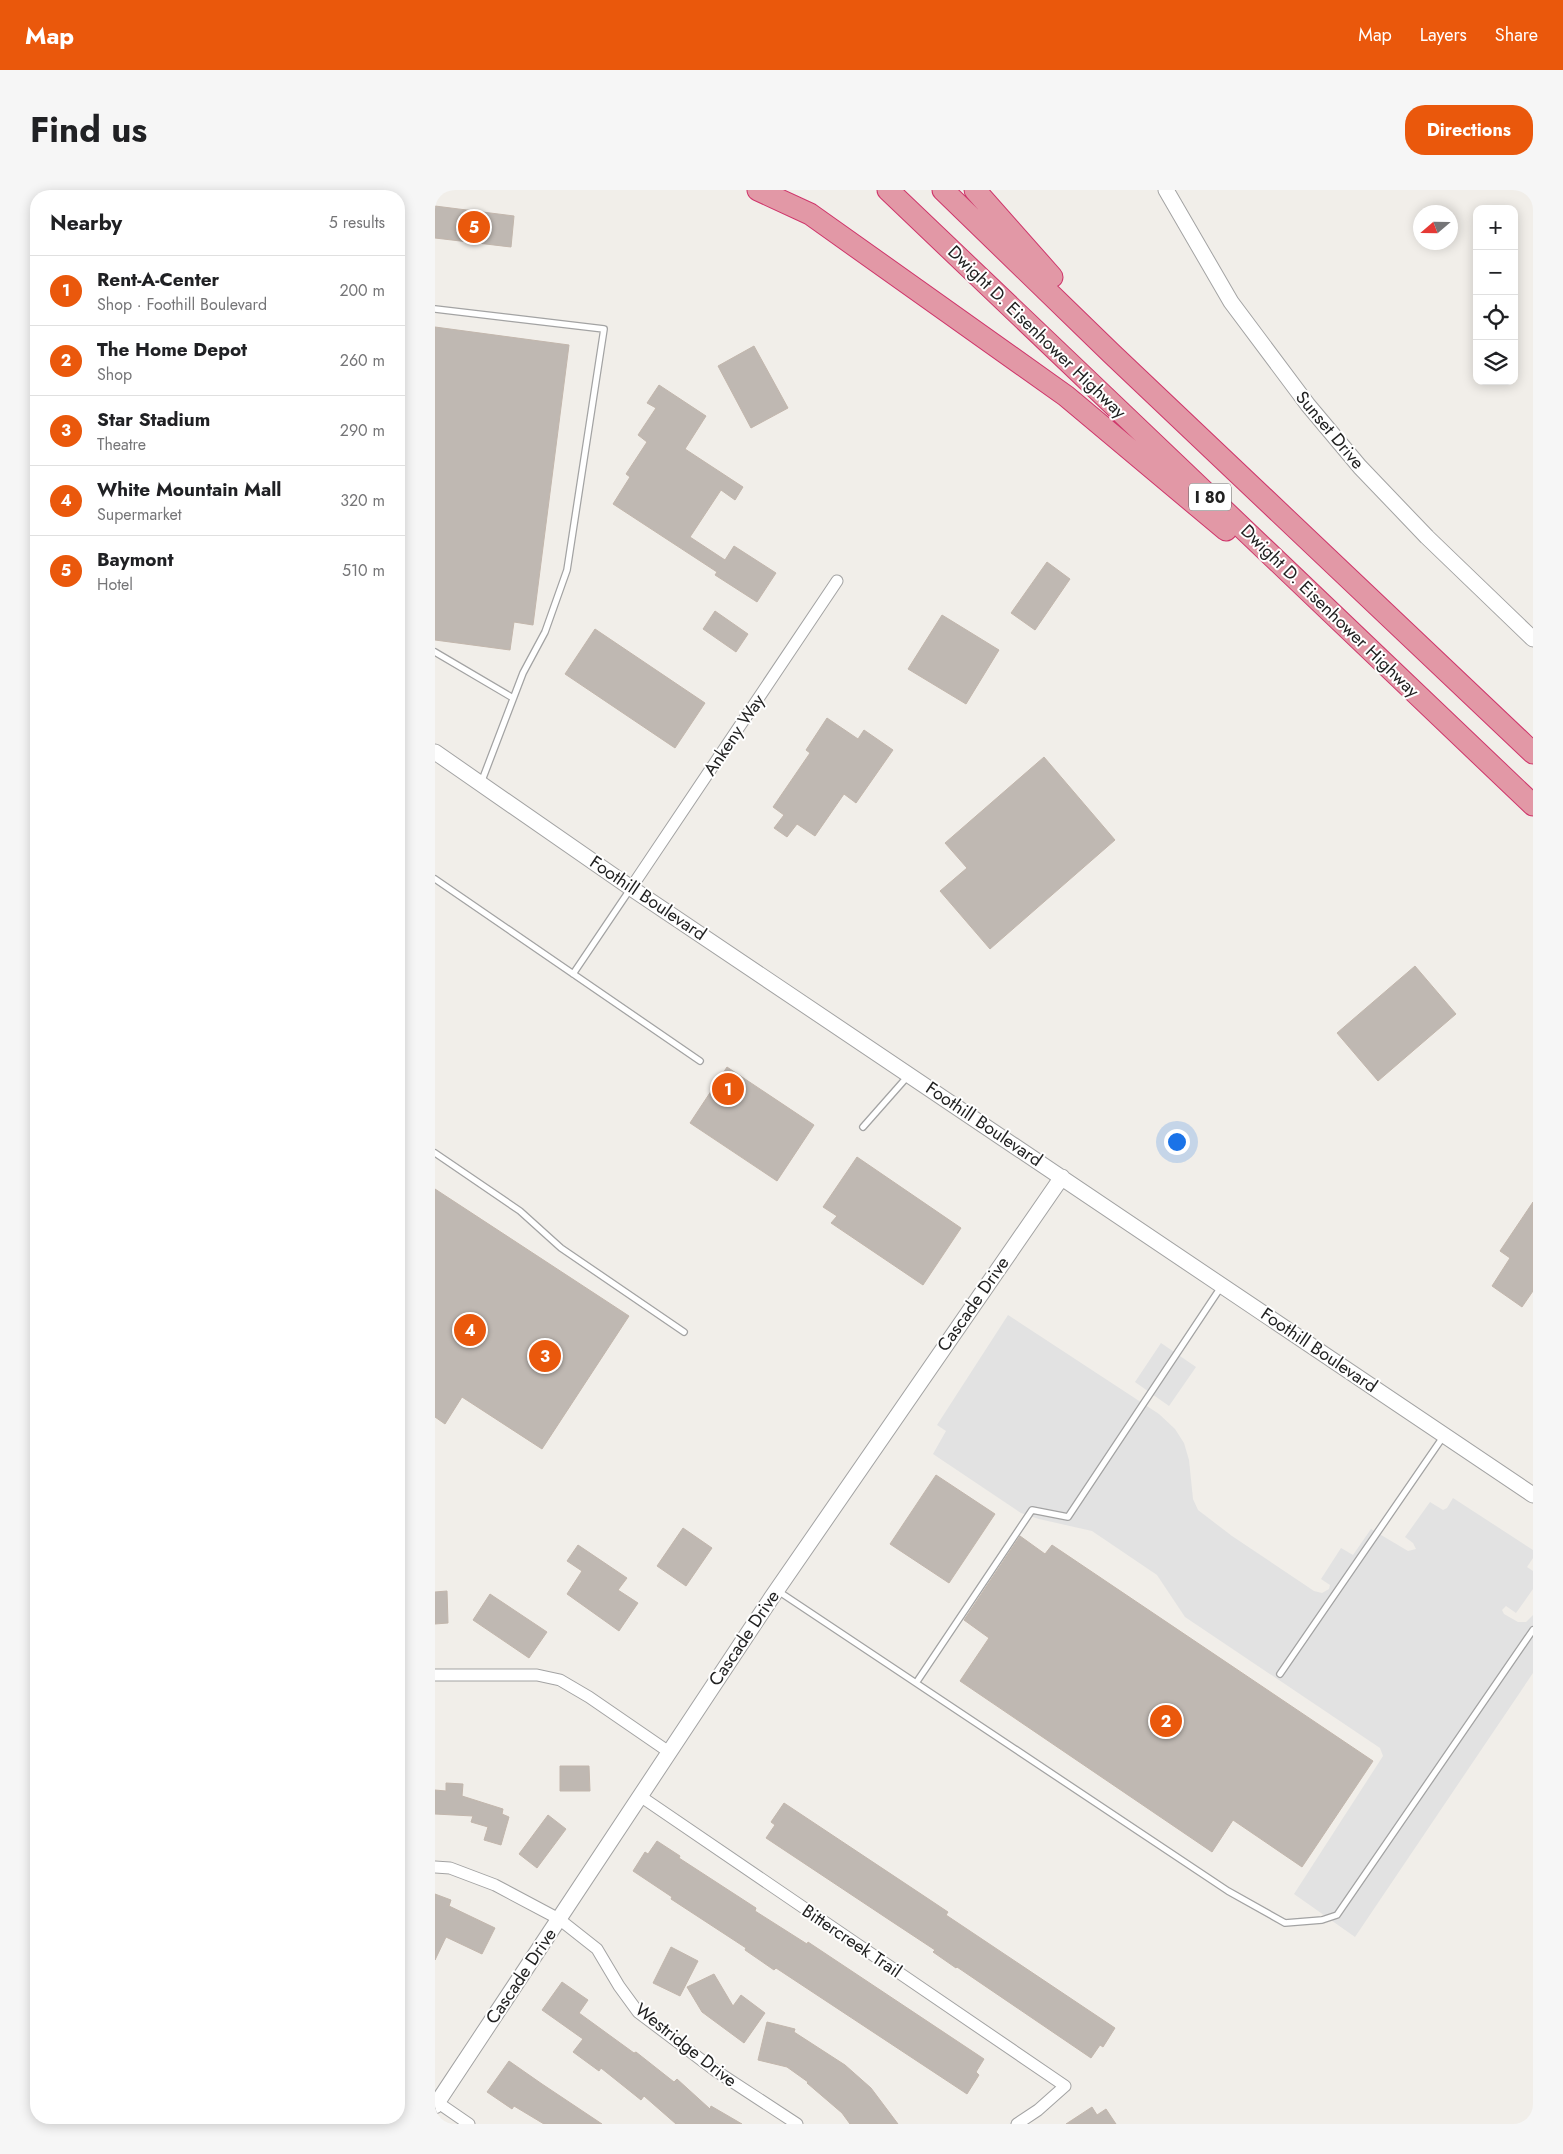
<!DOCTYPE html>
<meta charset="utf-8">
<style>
:root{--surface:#fff;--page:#f6f6f6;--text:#202124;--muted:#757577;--line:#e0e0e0;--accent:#ea580c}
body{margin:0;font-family:Jost,sans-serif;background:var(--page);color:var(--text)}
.controls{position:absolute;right:15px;top:15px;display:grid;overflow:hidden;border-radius:10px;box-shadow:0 2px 12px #0003}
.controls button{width:45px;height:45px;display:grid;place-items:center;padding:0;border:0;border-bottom:1px solid var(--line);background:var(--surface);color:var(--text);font:25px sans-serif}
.compass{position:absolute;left:978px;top:15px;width:45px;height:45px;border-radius:50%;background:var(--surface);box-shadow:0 2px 12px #0003;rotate:250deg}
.you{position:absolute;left:741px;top:951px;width:18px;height:18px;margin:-12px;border:4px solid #fff;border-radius:50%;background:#1a73e8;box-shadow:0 0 0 8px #1a73e833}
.badge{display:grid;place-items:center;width:32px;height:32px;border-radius:50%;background:var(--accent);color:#fff;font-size:16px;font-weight:700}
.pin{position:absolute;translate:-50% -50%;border:2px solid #fff;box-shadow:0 1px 5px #0006}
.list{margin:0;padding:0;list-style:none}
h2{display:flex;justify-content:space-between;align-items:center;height:65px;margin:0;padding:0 20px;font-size:21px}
h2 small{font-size:16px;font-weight:400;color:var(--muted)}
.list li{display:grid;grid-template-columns:32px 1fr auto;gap:15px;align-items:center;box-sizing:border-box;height:70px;padding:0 20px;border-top:1px solid var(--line)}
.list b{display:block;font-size:19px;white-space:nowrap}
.list p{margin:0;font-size:16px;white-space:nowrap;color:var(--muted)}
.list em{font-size:16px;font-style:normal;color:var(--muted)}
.icon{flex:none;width:28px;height:28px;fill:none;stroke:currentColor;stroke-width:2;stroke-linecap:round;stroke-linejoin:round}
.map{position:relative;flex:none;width:1098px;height:1934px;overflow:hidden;border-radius:20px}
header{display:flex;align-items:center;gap:30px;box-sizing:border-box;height:70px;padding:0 25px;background:var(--accent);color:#fff}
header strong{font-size:24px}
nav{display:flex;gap:28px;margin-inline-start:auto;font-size:18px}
.intro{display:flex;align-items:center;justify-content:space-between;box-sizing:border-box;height:120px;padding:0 30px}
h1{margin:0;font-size:35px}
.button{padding:12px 22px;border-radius:20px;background:var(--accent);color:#fff;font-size:18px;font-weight:700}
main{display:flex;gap:30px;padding:0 30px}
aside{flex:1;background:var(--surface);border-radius:20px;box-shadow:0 2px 12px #0003}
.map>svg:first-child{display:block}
.parking{fill:#e2e2e2}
.building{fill:#bfb8b2;stroke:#c2b6ac}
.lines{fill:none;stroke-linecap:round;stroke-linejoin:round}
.service-casing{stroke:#a3a3a3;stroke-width:8}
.minor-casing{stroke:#a3a3a3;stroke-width:13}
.tertiary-casing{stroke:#a3a3a3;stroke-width:17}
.motorway-casing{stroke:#cf366b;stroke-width:23}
.service{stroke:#fff;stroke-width:5.5}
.minor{stroke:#fff;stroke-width:11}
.tertiary{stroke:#fff;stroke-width:15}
.motorway{stroke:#e298a6;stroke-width:21}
.labels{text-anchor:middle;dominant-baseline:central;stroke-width:4;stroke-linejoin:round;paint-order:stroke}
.shield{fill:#fff;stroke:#646464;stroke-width:1}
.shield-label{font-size:16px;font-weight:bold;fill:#222}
.street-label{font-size:18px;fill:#222;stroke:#fff}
</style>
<header>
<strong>Map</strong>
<nav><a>Map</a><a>Layers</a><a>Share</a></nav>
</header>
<div class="intro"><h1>Find us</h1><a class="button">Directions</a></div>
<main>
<aside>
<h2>Nearby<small>5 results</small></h2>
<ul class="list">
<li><span class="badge">1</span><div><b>Rent-A-Center</b><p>Shop · Foothill Boulevard</p></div><em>200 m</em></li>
<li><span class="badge">2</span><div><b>The Home Depot</b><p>Shop</p></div><em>260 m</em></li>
<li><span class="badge">3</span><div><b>Star Stadium</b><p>Theatre</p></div><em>290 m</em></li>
<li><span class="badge">4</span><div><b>White Mountain Mall</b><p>Supermarket</p></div><em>320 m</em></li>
<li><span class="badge">5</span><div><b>Baymont</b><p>Hotel</p></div><em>510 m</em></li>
</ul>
</aside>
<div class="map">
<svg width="1098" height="1934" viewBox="0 0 1098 1934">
<rect width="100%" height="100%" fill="#f1eee9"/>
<path class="parking" d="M573 1125 724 1224 740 1239 749 1253 754 1270 758 1309 763 1320 797 1346 879 1401 887 1403 894 1399 895 1395 886 1389 906 1358 918 1365 936 1339 973 1361 981 1359 978 1353 970 1347 995 1312 1008 1320 1012 1318 1018 1308 1098 1360V1368L1092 1377 1098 1381V1399L1081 1423 1071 1416 1067 1420 1069 1424 1083 1432H1091L1098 1425V1483L920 1747 859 1704 948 1566 945 1558 750 1427 722 1385 657 1341 604 1329 586 1323 498 1264 511 1241 502 1235Z
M726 1153 761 1177 734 1216 700 1192Z"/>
<path class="building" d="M0 16 79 26 76 57 0 48Z
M0 137 134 155 98 435 79 432 75 460 0 450Z
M319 156 353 218 316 238 283 176Z
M224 195 271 226 250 259 308 297 300 310 286 300 255 347 290 370 299 356 341 383 322 412 280 385 282 382 178 314 195 287 191 284 212 252 203 245 221 218 212 213Z
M612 372 635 389 600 440 576 423Z
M280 421 313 444 301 462 268 439Z
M507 425 564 460 531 514 473 479Z
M160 439 270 513 240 558 130 484Z
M392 528 423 549 429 540 458 560 421 613 409 604 380 646 362 634 352 647 339 638 349 625 338 617 375 563 371 560Z
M609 567 680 650 555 759 505 701 532 678 510 653Z
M980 776 1021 824 943 891 902 843Z
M292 877 379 935 342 991 255 933Z
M422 967 526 1038 488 1095 396 1033 402 1026 388 1017Z
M0 999 194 1126 107 1259 27 1207 10 1234 0 1227Z
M1098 1012V1101L1087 1117 1057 1096 1075 1068 1065 1061Z
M501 1285 560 1324 514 1393 455 1354Z
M248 1338 277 1358 251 1396 222 1376Z
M585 1346 610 1364 617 1355 938 1571 867 1677 798 1630 777 1662 525 1491 554 1448 529 1430Z
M143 1355 192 1388 183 1400 203 1413 184 1441 132 1404 147 1381 132 1371Z
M12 1401 13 1433 0 1434V1402Z
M55 1404 112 1442 94 1468 38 1430Z
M125 1576H154L155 1601H125Z
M11 1593 28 1594 27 1606 68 1619 67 1624 74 1627 66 1655 49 1650 53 1637 36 1632 38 1626 0 1624V1600L11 1601Z
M349 1613 483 1702 513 1722 511 1725 680 1838 668 1857 665 1855 656 1868 522 1777 521 1778 498 1762 500 1760 456 1731 331 1648 340 1635 336 1632Z
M113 1625 131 1639 102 1678 84 1664Z
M222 1651 245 1666 244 1668 321 1718 320 1721 372 1754 373 1752 549 1869 541 1882 544 1885 532 1904 341 1778 339 1780 310 1760 311 1758 236 1709 237 1707 198 1681 210 1662 213 1664Z
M0 1704 16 1710 14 1716 60 1738 47 1764 11 1747 0 1770Z
M236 1757 263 1771 245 1806 218 1793Z
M279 1784 298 1816 306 1805 330 1823 309 1853 267 1822 252 1797Z
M127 1792 153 1810 144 1823 199 1863 201 1862 239 1892 242 1889 275 1919 276 1916 307 1934H241L209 1906 206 1910 166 1878 164 1881 138 1862 148 1849 107 1820Z
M332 1832 360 1839 359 1842 410 1875 436 1898 463 1934H415L407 1923 372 1893 373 1892 352 1877 323 1870Z
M74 1871 107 1894 167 1934H109L79 1916 77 1919 52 1902Z
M657 1917 662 1925 671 1919 681 1934H631Z"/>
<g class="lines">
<defs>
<path id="service" d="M0 119 169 139 132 380 110 442 88 483 46 593
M0 462 78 508
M0 689 265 871
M138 784 196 698
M428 937 473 886
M0 963 85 1021 126 1058 249 1142
M343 1401 793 1701 850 1733 887 1730 902 1725 1098 1440
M845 1484 1008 1247
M481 1493 597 1320 633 1327 786 1097"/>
<path id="minor" d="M196 698 402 391
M0 1485H102L125 1490 154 1507 234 1562
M205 1606 630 1896 603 1920 582 1934
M0 1677 15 1678 60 1695 124 1729 162 1759 184 1796 203 1822 281 1881 362 1934
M2 1912 34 1934"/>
<path id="tertiary" d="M731 0 796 112 873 215 925 277 992 347 1098 449
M0 562 196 698 1098 1305
M0 1916 337 1407 627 987"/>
<path id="motorway" d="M323 0 375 24 631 206 791 340
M453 0 1098 615
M508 0 676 163 1098 563
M540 0 617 87"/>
</defs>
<use href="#service" class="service-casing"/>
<use href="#minor" class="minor-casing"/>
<use href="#tertiary" class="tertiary-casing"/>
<use href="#motorway" class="motorway-casing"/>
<use href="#service" class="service"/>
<use href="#minor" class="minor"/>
<use href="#tertiary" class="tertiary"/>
<use href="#motorway" class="motorway"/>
</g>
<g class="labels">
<rect class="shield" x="754" y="293.5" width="42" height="27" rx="4"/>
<g class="shield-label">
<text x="775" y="307">I 80</text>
</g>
<g class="street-label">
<text transform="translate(602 142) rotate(44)">Dwight D. Eisenhower Highway</text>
<text transform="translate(895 240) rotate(50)">Sunset Drive</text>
<text transform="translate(895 421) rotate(44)">Dwight D. Eisenhower Highway</text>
<text transform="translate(299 545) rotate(-56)">Ankeny Way</text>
<text transform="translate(213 708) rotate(34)">Foothill Boulevard</text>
<text transform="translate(549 934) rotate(34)">Foothill Boulevard</text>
<text transform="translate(538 1114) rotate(-55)">Cascade Drive</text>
<text transform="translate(884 1160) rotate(34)">Foothill Boulevard</text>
<text transform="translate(309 1448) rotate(-56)">Cascade Drive</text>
<text transform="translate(417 1751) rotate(34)">Bittercreek Trail</text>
<text transform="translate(86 1786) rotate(-56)">Cascade Drive</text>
<text transform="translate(251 1855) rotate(38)">Westridge Drive</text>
</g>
</g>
</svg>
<div class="controls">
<button>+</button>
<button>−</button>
<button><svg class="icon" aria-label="locate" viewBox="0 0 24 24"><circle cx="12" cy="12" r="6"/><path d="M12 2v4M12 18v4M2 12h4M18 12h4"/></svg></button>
<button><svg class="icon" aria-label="layers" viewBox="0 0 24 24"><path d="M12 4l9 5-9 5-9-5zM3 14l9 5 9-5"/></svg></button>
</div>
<svg class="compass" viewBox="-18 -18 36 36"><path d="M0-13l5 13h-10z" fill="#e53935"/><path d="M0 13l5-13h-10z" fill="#757577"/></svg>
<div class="you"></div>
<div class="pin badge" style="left:293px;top:899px">1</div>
<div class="pin badge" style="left:731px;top:1531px">2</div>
<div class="pin badge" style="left:110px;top:1166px">3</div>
<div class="pin badge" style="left:35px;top:1140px">4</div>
<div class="pin badge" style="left:39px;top:37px">5</div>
</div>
</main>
